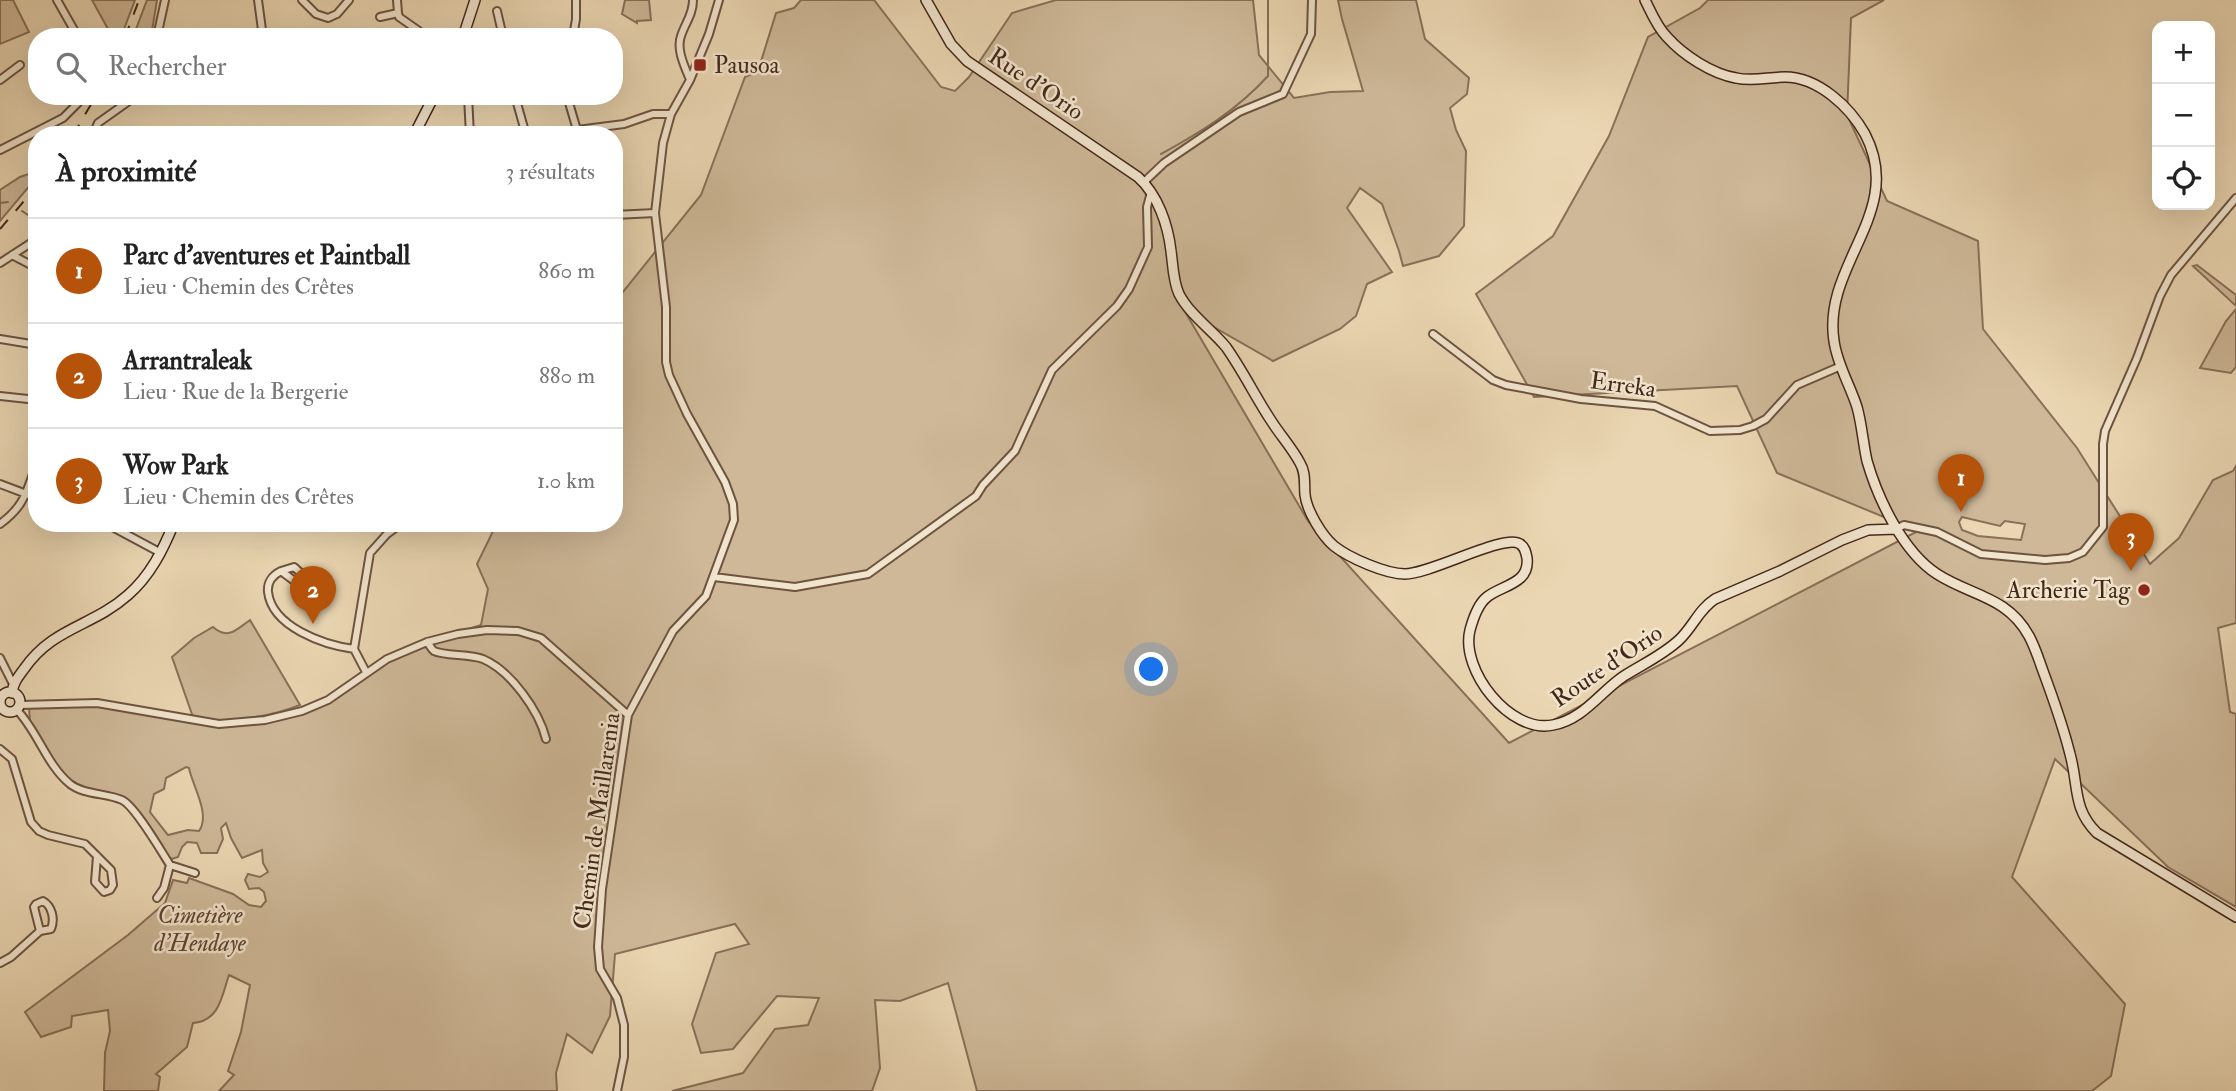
<!DOCTYPE html>
<html lang="fr">
<meta charset="utf-8">
<style>
:root{--surface:#fff;--page:#f2f2f2;--text:#222;--muted:#767676;--line:#e0e0e0;--accent:#b45309}
body{margin:0;font-family:"IM FELL Double Pica",serif;background:var(--page);color:var(--text)}
.controls{position:absolute;right:21px;top:21px;display:grid;overflow:hidden;border-radius:14px;box-shadow:0 7px 28px #0002}
.controls button{width:63px;height:63px;display:grid;place-items:center;padding:0;border:0;border-bottom:2px solid var(--line);background:var(--surface);color:var(--text);font:35px sans-serif}
.you{position:absolute;left:1152px;top:670px;width:24px;height:24px;margin:-18px;border:5px solid #fff;border-radius:50%;background:#1a73e8;box-shadow:0 0 0 10px #1a73e833}
.badge{display:grid;place-items:center;width:46px;height:46px;border-radius:50%;background:var(--accent);color:#fff;font-size:23px;font-weight:700}
.pin{position:absolute;translate:-50% -58px;filter:drop-shadow(0 2px 4px #0008)}
.pin::after{content:'';position:absolute;top:37px;width:24px;height:21px;background:inherit;clip-path:polygon(0 0,100% 0,50% 100%)}
.list{margin:0;padding:0;list-style:none}
h2{display:flex;justify-content:space-between;align-items:center;height:91px;margin:0;padding:0 28px;font-size:30px}
h2 small{font-size:23px;font-weight:400;color:var(--muted)}
.list li{display:grid;grid-template-columns:46px 1fr auto;gap:21px;align-items:center;box-sizing:border-box;height:105px;padding:0 28px;border-top:2px solid var(--line)}
.list b{display:block;font-size:26px;white-space:nowrap}
.list p{margin:0;font-size:23px;white-space:nowrap;color:var(--muted)}
.list em{font-size:23px;font-style:normal;color:var(--muted)}
.icon{flex:none;width:38px;height:38px;fill:none;stroke:currentColor;stroke-width:2;stroke-linecap:round;stroke-linejoin:round}
.map{position:relative;flex:none;width:2236px;height:1091px;overflow:hidden}
.search{position:absolute;background:var(--surface);box-shadow:0 7px 28px #0002;left:28px;top:28px;width:595px;height:77px;display:flex;align-items:center;gap:18px;box-sizing:border-box;padding:0 24px;border-radius:28px;color:var(--muted);font-size:26px}
.panel{position:absolute;background:var(--surface);box-shadow:0 7px 28px #0002;left:28px;top:126px;width:595px;height:406px;border-radius:28px}
.map>svg:first-child{display:block}
.green{fill:#ceb898;stroke:#887059;stroke-width:2;fill-rule:evenodd}
.lines{fill:none;stroke-linecap:round;stroke-linejoin:round}
.stream{stroke:#856d56;stroke-width:2}
.street-casing{stroke:#6d5440;stroke-width:10}
.secondary-casing{stroke:#43281a;stroke-width:12}
.street{stroke:#f1e4cd;stroke-width:6}
.secondary{stroke:#f1e4cd;stroke-width:9}
.rail{stroke:#43281a;stroke-width:2;stroke-dasharray:12 12;stroke-linecap:butt}
.poi-dot{fill:#8f2418;stroke:#f1e4cd;stroke-width:2.5}
.labels{text-anchor:middle;dominant-baseline:central;stroke-width:5;stroke-linejoin:round;paint-order:stroke}
.poi-label{font-size:24px;fill:#43281a;stroke:#f1e4cd;text-anchor:start}
.street-label{font-size:24px;fill:#43281a;stroke:#f1e4cd}
.park-label{font-size:24px;font-style:italic;fill:#5f4533;stroke:#f1e4cd}
</style>
<div class="map">
<svg width="2236" height="1091" viewBox="0 0 2236 1091">
<rect width="100%" height="100%" fill="#ead6b2"/>
<filter id="stains"><feTurbulence type="fractalNoise" baseFrequency=".00286" numOctaves="4"/><feColorMatrix values="0 0 0 0 .2 0 0 0 0 .09 0 0 0 0 .02 0 0 0 .5 -.17"/></filter>
<radialGradient id="worn" r=".72"><stop offset=".6" stop-color="#630" stop-opacity="0"/><stop offset="1" stop-color="#630" stop-opacity=".3"/></radialGradient>
<path class="green" d="M0 0H13L29 32 0 44Z
M92 0H135L121 37H117L108 29Z
M147 0H157L151 37H133Z
M625 0H649L651 20 637 21V23L622 14Z
M801 0H874L941 87 955 91 969 77 1012 13 1056 0H1253L1259 55 1294 98 1330 92 1363 91 1342 19 1338 0H1416L1425 39 1469 78 1467 94 1450 108 1456 130 1466 151 1464 226 1439 256 1403 266 1399 251 1382 204 1360 188 1347 208 1392 272 1367 284 1356 316 1340 329 1273 361 1184 310 1308 521 1509 743 1918 531 1777 473 1737 386 1534 397 1476 294 1553 236 1609 136 1648 37 1700 8 1708 0H1884L1851 18 1847 115 1887 201 1978 241 1983 329 2077 448 2150 564 2179 538 2213 480 2233 471 2236 466V623L2218 628 2230 712 2236 714V907L2168 867 2055 759 2012 877 2125 1004 2111 1076 2092 1091H977L948 983 900 1001 875 1000 880 1068 872 1091H672L743 1073 775 1029 808 1025 819 998 777 996 733 1049 701 1053 692 1024 716 953 749 944 735 924 615 954 610 1016 592 1053 567 1034 556 1073 557 1091H219L234 1075 228 1071 241 1032 250 985 229 975C222 995 220 1021 193 1023L187 1047 156 1074 160 1077 158 1091H104L105 1053 110 1031 108 1010 72 1016 71 1027 41 1037 25 1012 128 935 165 903 173 880 187 883 189 878 233 894 249 905 261 907 266 901 264 892 259 888 249 889 245 880 248 874 260 877 268 872 263 863 262 850 242 858 231 838 226 823 221 828 223 839 217 853H201L197 843 187 842 182 847 178 857 172 859 164 855 125 801 73 787 62 777 30 724 29 706 97 703 194 720 172 657 194 638 213 627C228 640 236 630 250 620L300 705C267 718 236 721 200 720L219 724 265 720 328 700 366 672 427 642 481 625 488 589 477 564 497 523H614V303L701 195 745 77 758 71 776 13 794 8ZM1962 517 2000 526 2005 521 2025 524 2021 540 1978 536 1962 530 1959 522ZM186 767 189 768C192 785 211 814 199 831L188 830 168 835 150 812 154 794 164 789 166 778Z
M37 164V177L0 221V190L20 177 29 174Z
M2197 265 2236 295V306L2193 266Z
M2236 309V367L2231 373 2200 368 2226 321Z"/>
<g class="lines">
<path class="stream" d="M1161 154C1201 132 1237 110 1268 76V0
M0 203 8 202
M22 211 37 221"/>
<defs>
<path id="street" d="M57 0 78 37
M258 0 263 37
M302 0 316 14 328 18 337 14 349 0
M397 0 398 13
M497 11 503 37
M380 17 398 13 399 17 419 31 420 37
M157 37 165 0
M573 37 576 19V0
M0 80 20 65
M690 80C685 67 676 50 681 36 685 23 693 15 693 0
M468 96 470 135
M515 96 526 135
M567 96 577 130 624 124 653 114H671
M93 135 98 123 136 96
M0 150 63 118 85 96
M1144 182 1164 163 1239 112 1283 94 1311 34 1312 0
M614 215 655 213
M12 255 37 268
M0 263 37 239
M1433 334 1493 380 1506 385 1581 399 1655 406 1710 431 1740 430 1753 426 1766 419 1797 385 1841 366
M0 339 37 345
M0 396 37 400
M0 484 37 498
M105 523 161 553
M0 524C26 505 26 491 37 463
M1896 529 1904 525 1937 532 1981 554 2045 560 2069 558 2083 552 2103 527V444L2105 431 2137 358 2160 296 2171 275 2236 198
M281 571 294 567 303 575 300 580H293L281 571C273 575 267 582 268 592 272 627 324 645 354 649
M714 577 795 587 868 574 976 496 983 485 1015 451 1052 370 1117 306 1129 289 1148 247 1147 207 1151 192
M427 642C430 645 431 649 434 651 444 656 470 654 483 659 511 671 539 711 546 739
M0 658 13 684
M366 672 354 649 370 553 387 534 402 523
M20 705 97 703 219 724 265 720 302 711 328 700 387 659 427 642 458 634 487 630 518 631 541 638 628 715
M17 710C38 732 46 764 70 784 84 795 106 793 122 800 135 806 161 851 170 865L195 873
M0 749 12 759 31 822 39 831 48 835 85 844 111 870 113 885 110 890 104 892 95 882 97 856
M157 898 164 888 170 865
M0 963 11 957 40 931 51 929C55 919 52 906 43 901L36 904 34 907 40 931
M617 1091 624 1057V1025L617 998 600 969 598 947 602 889 628 715 673 631 706 596 734 520 733 504 725 482 687 414 669 375 666 362V307L655 213 663 143 671 114 690 80 709 34 719 0"/>
<path id="secondary" d="M926 0 951 44 967 61 1138 177C1158 195 1168 225 1171 251 1173 265 1173 281 1179 294 1190 315 1211 329 1226 347 1243 371 1256 398 1272 422 1281 436 1292 448 1300 463 1306 473 1304 483 1305 495 1307 511 1322 536 1334 546 1349 558 1386 574 1405 574 1431 574 1505 533 1520 544 1525 547 1526 553 1527 558 1530 584 1502 585 1487 597 1478 604 1473 619 1470 630 1460 670 1510 734 1553 725 1584 719 1600 692 1624 676 1643 664 1663 655 1679 640 1693 627 1699 609 1715 599L1780 571 1842 540 1868 530 1896 529
M1645 0C1651 12 1657 27 1667 37 1683 55 1712 74 1736 78 1753 82 1768 77 1785 77 1818 77 1850 107 1865 134 1906 212 1822 264 1834 341 1837 364 1850 385 1857 407 1862 425 1863 443 1867 461 1878 499 1903 552 1937 574 1971 596 2007 596 2029 636 2035 647 2039 660 2043 671 2053 698 2063 726 2070 754 2079 786 2072 808 2097 833L2236 917
M463 37 475 0
M414 135 434 96
M0 702a10 10 0 1 1 20 0a10 10 0 1 1-20 0Z
M12 693C13 683 18 677 24 669 53 627 92 627 128 595 150 576 163 550 174 523"/>
</defs>
<use href="#street" class="street-casing"/>
<use href="#secondary" class="secondary-casing"/>
<use href="#street" class="street"/>
<use href="#secondary" class="secondary"/>
<path class="rail" d="M125 37 139 0
M73 135 96 96
M0 229 37 186"/>
</g>
<g class="poi-dot">
<rect x="693" y="58" width="14" height="14" rx="3.5"/>
<circle cx="2144" cy="590" r="7"/>
</g>
<g class="labels">
<g class="poi-label">
<text x="714" y="65">Pausoa</text>
<text x="2130" y="590" text-anchor="end">Archerie Tag</text>
</g>
<g class="street-label">
<text transform="translate(1036 84) rotate(34)">Rue d'Orio</text>
<text transform="translate(1623 385) rotate(8)">Erreka</text>
<text transform="translate(1607 666) rotate(-34)">Route d'Orio</text>
<text transform="translate(597 821) rotate(-82)">Chemin de Maillarenia</text>
</g>
<g class="park-label">
<text x="200" y="915">Cimetière<tspan x="200" dy="28">d'Hendaye</tspan></text>
</g>
</g>
<rect width="100%" height="100%" filter="url(#stains)"/>
<rect width="100%" height="100%" fill="url(#worn)"/>
</svg>
<div class="controls">
<button>+</button>
<button>−</button>
<button><svg class="icon" aria-label="locate" viewBox="0 0 24 24"><circle cx="12" cy="12" r="6"/><path d="M12 2v4M12 18v4M2 12h4M18 12h4"/></svg></button>
</div>
<div class="you"></div>
<div class="pin badge" style="left:1961px;top:512px">1</div>
<div class="pin badge" style="left:313px;top:624px">2</div>
<div class="pin badge" style="left:2131px;top:571px">3</div>
<div class="search"><svg class="icon" aria-label="search" viewBox="0 0 24 24"><circle cx="10" cy="10" r="6"/><path d="M15 15l6 6"/></svg>Rechercher</div>
<section class="panel">
<h2>À proximité<small>3 résultats</small></h2>
<ul class="list">
<li><span class="badge">1</span><div><b>Parc d'aventures et Paintball</b><p>Lieu · Chemin des Crêtes</p></div><em>860 m</em></li>
<li><span class="badge">2</span><div><b>Arrantraleak</b><p>Lieu · Rue de la Bergerie</p></div><em>880 m</em></li>
<li><span class="badge">3</span><div><b>Wow Park</b><p>Lieu · Chemin des Crêtes</p></div><em>1.0 km</em></li>
</ul>
</section>
</div>
